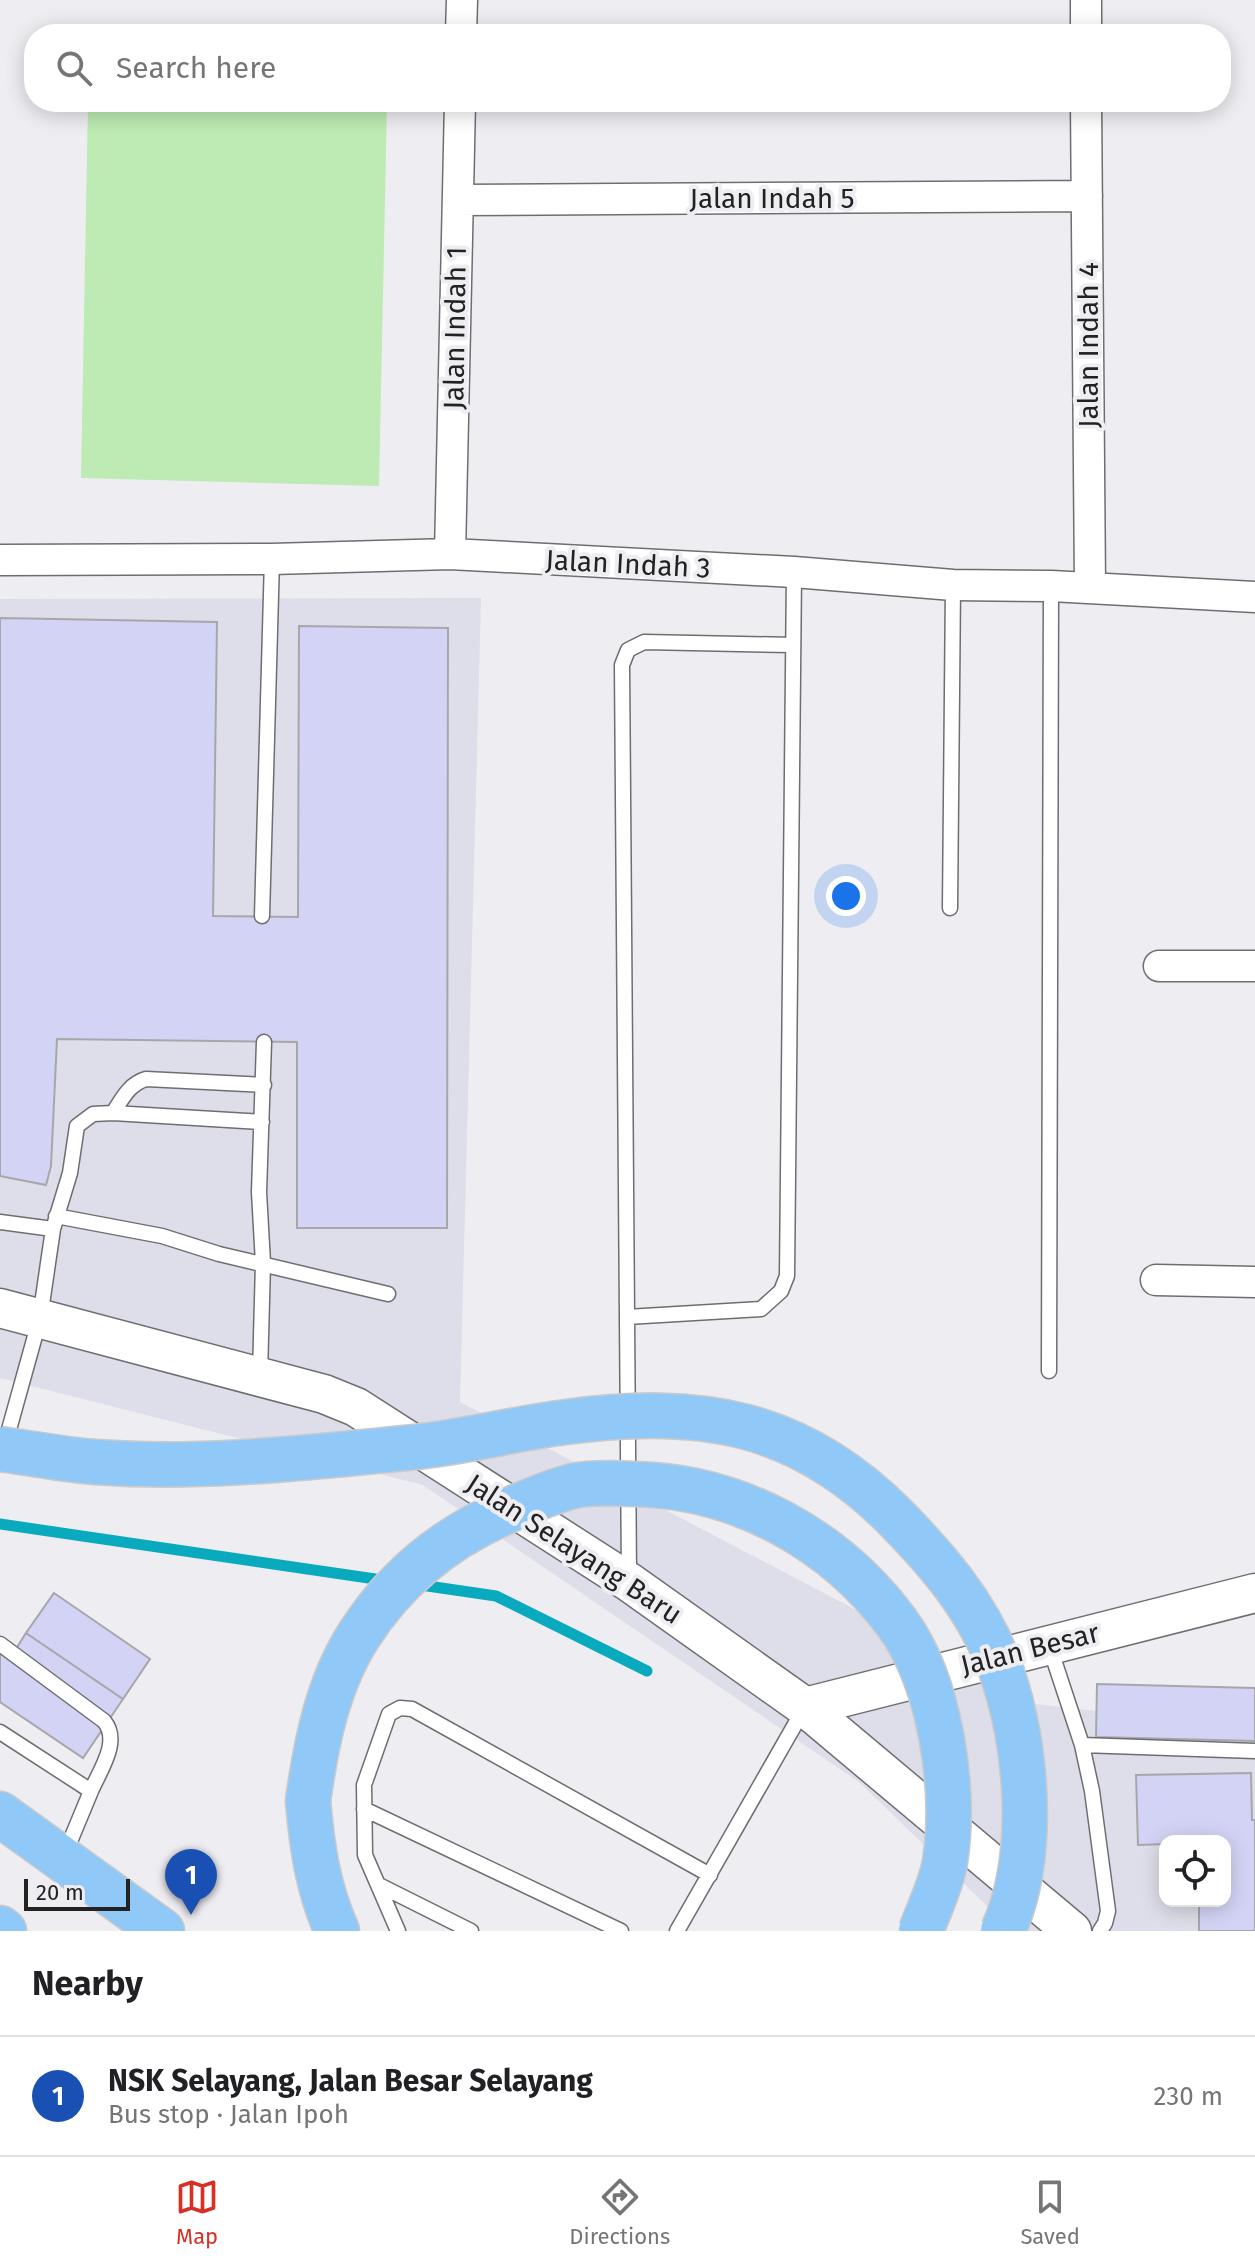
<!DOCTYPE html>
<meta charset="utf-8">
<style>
:root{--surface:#fff;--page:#f2f2f2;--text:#202124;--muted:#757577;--line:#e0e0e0;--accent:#d93025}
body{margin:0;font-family:"Fira Sans",sans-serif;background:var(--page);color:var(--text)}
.controls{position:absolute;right:24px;bottom:24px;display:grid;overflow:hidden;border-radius:16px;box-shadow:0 4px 20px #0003}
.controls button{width:72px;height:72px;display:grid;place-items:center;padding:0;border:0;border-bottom:2px solid var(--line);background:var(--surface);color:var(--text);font:40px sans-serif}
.scale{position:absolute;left:24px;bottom:20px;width:106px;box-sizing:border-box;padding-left:8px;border:4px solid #222223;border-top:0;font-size:22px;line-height:28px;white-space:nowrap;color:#222223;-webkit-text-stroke:6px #ededf2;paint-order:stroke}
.you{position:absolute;left:846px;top:896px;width:28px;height:28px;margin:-20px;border:6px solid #fff;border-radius:50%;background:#1a73e8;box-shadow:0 0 0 12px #1a73e833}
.badge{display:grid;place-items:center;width:52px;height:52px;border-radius:50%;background:var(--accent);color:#fff;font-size:26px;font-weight:700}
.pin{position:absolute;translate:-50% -66px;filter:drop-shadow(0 2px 4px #0008)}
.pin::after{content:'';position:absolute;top:42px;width:28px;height:24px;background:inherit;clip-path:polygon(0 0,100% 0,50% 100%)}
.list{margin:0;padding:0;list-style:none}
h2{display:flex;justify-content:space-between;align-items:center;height:104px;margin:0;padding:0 32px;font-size:34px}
h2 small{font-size:26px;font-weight:400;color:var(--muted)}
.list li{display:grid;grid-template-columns:52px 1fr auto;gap:24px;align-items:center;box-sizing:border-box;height:120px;padding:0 32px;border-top:2px solid var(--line)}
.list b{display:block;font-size:30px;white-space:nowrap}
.list p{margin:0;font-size:26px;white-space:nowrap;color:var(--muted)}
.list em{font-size:26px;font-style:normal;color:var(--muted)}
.icon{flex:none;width:44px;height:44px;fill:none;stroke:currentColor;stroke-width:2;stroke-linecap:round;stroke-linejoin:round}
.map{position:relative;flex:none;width:1255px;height:1931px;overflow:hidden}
.search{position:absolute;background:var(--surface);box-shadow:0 4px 20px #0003;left:24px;right:24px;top:24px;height:88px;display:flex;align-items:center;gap:20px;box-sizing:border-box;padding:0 28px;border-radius:32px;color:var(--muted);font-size:30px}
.sheet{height:224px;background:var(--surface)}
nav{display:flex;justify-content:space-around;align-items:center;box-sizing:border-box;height:112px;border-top:2px solid var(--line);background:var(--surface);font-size:22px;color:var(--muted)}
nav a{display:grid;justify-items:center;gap:4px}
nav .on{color:var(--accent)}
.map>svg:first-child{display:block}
.built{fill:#dddee9;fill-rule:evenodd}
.green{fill:#beeab3}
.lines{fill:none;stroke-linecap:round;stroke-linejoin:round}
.stream{stroke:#09aabe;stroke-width:11}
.building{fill:#d3d3f5;stroke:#a7a7ab;stroke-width:2}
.service-casing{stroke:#6e6e72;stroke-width:17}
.minor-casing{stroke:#6e6e72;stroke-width:33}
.tertiary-casing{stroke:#6e6e72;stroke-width:41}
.trunk-casing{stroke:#cacaca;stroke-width:47}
.service{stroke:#fff;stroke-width:14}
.minor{stroke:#fff;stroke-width:30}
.tertiary{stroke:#fff;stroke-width:38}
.trunk{stroke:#90c8f7;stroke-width:44}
.trunk-bridge-casing{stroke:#cacaca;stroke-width:47;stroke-linecap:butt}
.trunk-bridge{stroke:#90c8f7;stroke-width:44}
.labels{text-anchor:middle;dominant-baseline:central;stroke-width:8;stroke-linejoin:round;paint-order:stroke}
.street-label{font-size:28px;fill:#222223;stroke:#ededf2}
</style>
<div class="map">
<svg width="1255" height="1931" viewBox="0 0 1255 1931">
<rect width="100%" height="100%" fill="#ededf2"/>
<path class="built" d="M481 598 460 1402 1035 1704 1255 1729V1931H1013L859 1782 423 1485 0 1378V599ZM1165 1841H1225V1901H1165Z"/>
<path class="green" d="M88 102H387L379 486 81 478Z"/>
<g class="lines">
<path class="stream" d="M0 1524 389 1581
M414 1584 496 1596 647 1671"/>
</g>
<path class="building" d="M0 618 217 622 213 916 298 917 299 626 448 628 447 1228H297V1042L57 1039 51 1166 46 1185 0 1176Z
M54 1593 150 1659 123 1699 26 1633Z
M26 1633 123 1699 83 1758 0 1702V1642L14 1652Z
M1097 1684 1255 1688V1741L1096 1737Z
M1251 1773 1252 1820H1255V1931H1199V1901H1225V1841H1165V1844L1138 1845 1136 1775Z"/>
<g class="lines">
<defs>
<path id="service" d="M950 908 953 585
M262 916 272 559
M113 1113C122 1099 129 1084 146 1079L264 1085
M56 1216 162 1236 219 1254 388 1294
M0 1222 53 1229
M627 1317 761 1309 781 1291 787 1276 794 572
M1049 1371 1051 586
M260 1374 263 1263 259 1192 264 1042
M5 1444 40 1318 53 1229 70 1173 77 1126 93 1114 113 1113 262 1122
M629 1578 622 665 628 650 644 642 793 645
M0 1644 104 1721C121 1741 100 1770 91 1791
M1050 1648 1082 1745 1092 1791 1108 1911 1105 1923 1100 1931
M0 1732 91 1791 64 1856
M1082 1745 1255 1751
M364 1809 621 1931
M379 1885 471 1931
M398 1931 365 1855 364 1785 389 1714 400 1708 412 1709 710 1875
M677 1931 805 1707"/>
<path id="minor" d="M1086 0V34
M461 34 462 0
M1086 102 1090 588
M458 200 1087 196
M450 554 460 102
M0 560 272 559 450 554 794 572 953 585 1051 586 1255 597
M1159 966H1255
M1156 1280 1255 1282"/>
<path id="tertiary" d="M0 1308 324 1394 356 1407 629 1582 805 1707 1072 1931
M805 1707 1255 1593"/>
<path id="trunk" d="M308 1801C312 1847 318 1889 337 1931
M0 1814 162 1931
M0 1928 4 1931"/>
</defs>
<use href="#service" class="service-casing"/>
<use href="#minor" class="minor-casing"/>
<use href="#tertiary" class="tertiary-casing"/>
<use href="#trunk" class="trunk-casing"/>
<use href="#service" class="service"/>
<use href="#minor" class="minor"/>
<use href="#tertiary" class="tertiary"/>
<use href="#trunk" class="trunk"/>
<defs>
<path id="trunk-bridge" d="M0 1449C32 1453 64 1460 96 1462 202 1470 310 1457 415 1447 466 1442 516 1428 566 1422 699 1404 800 1420 897 1519 938 1561 975 1604 997 1659 1027 1738 1038 1852 1003 1931
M308 1801C316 1744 327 1685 359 1635 395 1579 445 1538 505 1512 527 1502 550 1492 573 1486 592 1482 615 1483 634 1484 738 1486 835 1539 897 1623 941 1683 956 1790 945 1862 941 1885 929 1909 921 1931"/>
</defs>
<use href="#trunk-bridge" class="trunk-bridge-casing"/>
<use href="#trunk-bridge" class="trunk-bridge"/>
</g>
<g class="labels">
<g class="street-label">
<text x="772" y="198">Jalan Indah 5</text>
<text transform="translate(455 328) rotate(-89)">Jalan Indah 1</text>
<text transform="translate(1088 345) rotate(-90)">Jalan Indah 4</text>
<text transform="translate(628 564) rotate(3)">Jalan Indah 3</text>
<text transform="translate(574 1549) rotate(33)">Jalan Selayang Baru</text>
<text transform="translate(1030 1649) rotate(-14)">Jalan Besar</text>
</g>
</g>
</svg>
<div class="controls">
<button><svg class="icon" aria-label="locate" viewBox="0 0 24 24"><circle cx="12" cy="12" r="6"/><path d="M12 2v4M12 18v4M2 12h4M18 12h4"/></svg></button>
</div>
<div class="scale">20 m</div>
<div class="you"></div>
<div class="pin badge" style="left:191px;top:1915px;background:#1a4fb4">1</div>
<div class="search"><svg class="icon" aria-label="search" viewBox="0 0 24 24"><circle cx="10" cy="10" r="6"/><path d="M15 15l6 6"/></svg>Search here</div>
</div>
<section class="sheet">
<h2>Nearby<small></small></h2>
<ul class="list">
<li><span class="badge" style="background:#1a4fb4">1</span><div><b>NSK Selayang, Jalan Besar Selayang</b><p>Bus stop · Jalan Ipoh</p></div><em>230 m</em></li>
</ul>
</section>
<nav>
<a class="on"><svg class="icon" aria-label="map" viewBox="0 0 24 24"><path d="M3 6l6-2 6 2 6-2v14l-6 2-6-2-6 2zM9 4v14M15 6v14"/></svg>Map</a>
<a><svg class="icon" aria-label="directions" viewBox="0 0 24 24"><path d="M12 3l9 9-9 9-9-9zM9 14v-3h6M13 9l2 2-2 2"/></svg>Directions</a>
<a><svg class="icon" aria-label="saved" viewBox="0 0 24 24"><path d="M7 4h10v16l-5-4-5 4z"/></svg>Saved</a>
</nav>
